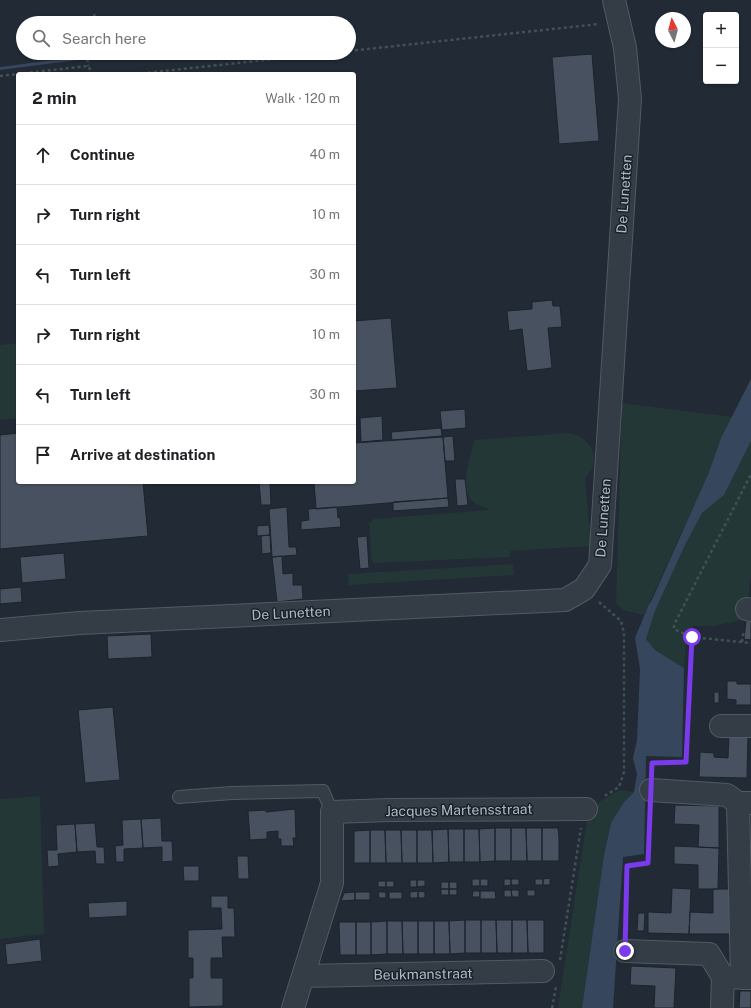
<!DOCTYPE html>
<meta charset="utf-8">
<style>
:root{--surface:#fff;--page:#f6f6f6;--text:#202124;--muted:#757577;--line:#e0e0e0}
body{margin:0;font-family:"Public Sans",sans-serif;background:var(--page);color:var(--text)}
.controls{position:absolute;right:12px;top:12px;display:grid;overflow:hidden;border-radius:4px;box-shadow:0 1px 3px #0004}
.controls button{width:36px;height:36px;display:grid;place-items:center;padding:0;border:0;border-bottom:1px solid var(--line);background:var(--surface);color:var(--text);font:20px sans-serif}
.compass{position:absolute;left:655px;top:12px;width:36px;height:36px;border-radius:50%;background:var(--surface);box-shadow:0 1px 3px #0004;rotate:354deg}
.stop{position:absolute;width:12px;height:12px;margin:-9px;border:3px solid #7c3aed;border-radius:50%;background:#fff}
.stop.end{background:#7c3aed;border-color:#fff;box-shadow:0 1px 4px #0008}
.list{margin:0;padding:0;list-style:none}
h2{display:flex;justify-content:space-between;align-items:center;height:52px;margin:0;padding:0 16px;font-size:17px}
h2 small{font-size:13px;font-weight:400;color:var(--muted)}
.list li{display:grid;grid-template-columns:26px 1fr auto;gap:12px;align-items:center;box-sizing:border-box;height:60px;padding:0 16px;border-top:1px solid var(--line)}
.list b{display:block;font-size:15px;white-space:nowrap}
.list em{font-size:13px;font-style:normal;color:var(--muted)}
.icon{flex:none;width:22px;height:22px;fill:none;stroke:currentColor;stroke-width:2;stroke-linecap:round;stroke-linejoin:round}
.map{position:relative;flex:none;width:751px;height:1008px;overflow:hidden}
.search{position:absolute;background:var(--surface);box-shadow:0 1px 3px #0004;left:16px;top:16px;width:340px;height:44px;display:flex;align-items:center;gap:10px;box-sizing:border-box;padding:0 14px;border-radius:22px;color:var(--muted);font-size:15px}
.panel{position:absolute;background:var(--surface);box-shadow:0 1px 3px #0004;left:16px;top:72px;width:340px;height:412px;border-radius:4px}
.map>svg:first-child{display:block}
.green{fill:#243737}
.water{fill:#36465c}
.building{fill:#47515f;stroke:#1c232c}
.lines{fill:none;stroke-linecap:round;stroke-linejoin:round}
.service-casing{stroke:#525a64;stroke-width:14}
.minor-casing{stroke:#525a64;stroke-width:24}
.path{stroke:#405254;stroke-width:2.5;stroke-dasharray:3 3;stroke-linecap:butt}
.service{stroke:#343c46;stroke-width:12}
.minor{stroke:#343c46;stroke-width:22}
.route{stroke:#7c3aed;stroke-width:5}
.labels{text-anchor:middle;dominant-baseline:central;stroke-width:3;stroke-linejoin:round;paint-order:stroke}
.street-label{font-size:14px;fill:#aeb7c3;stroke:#1a212a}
</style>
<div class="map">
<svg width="751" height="1008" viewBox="0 0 751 1008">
<rect width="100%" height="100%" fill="#212a35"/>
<path class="green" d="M18 343V418L0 420V345Z
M622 403 732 417 721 438 709 472 644 615 623 610 616 603Z
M568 433C591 436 604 461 585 478L591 546 510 551V557L375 563 372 561 369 523 374 519 488 510 487 508C453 501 469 464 474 440Z
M751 441V573L746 619 715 626H693L686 644 684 668 655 650 646 639 655 611 684 547 702 513 724 495Z
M513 564 514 575 349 585 348 574Z
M620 790 634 792 624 802 611 823 604 855 582 1008H558L585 833C591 804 595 804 620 790Z
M40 796 44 934 0 939V799Z"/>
<path class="water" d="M76 57 78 60 0 70V67Z
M751 379V441L724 495 702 513 684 547 655 611 646 639 655 650 684 668 682 757 646 756 644 854 623 857 613 1008H582L604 855 611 823 624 802 634 792 637 774 633 758 637 740 640 669 635 638 649 604 651 602 709 472 721 438Z"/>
<path class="building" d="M592 54 599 141 559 144 552 57Z
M552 300 553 306H560L562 327 548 328 552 368 527 371 522 329 509 331V332L507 311 532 309V302Z
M391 318 397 388 354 391V321Z
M465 409 466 428 442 430 440 411Z
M382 416 383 440 361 442 360 418Z
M441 428 442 436 392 440 391 432Z
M18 433V482H143L148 536 0 549V435Z
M453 436 455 461H445L443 437Z
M443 437 448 498 316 509 314 482H354V443Z
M455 479H465L468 505 457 506Z
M259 482H270L271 505H261Z
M448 498 449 507 393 511V502Z
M287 507 289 547H296L297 555 272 557 269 509Z
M337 507 338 518 340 517 341 527 301 530V521L309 520 308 509Z
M269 525 270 535 257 536V526Z
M270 535 271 553 262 554 261 536Z
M367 536 369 568 360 569 357 537Z
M64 553 66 579 22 583 20 557Z
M282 556 283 574 293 573V585H302L303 599 277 602 272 557Z
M21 587 22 602 0 604V589Z
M746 621H751V640L744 639Z
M151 634 152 657 108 659 107 636Z
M727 681H737V684H751V705H736V700L727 699Z
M714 692H719V703H714Z
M113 707 120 780 85 783 78 710Z
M729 733H748L747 778 699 777 700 752 714 753V757L728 758Z
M675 805 719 806V848L698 847 699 825 674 824Z
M295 809 296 838H293L294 846H281V839H278V831L267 832V839L250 840 248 811 266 810V812Z
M161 818 162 841H172L173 861 162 862V847L143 848 141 819Z
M141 819 143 848 124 849V862H116L115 846 123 845 122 820Z
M95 823 97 847H104L105 864H96L95 851 77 852 75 824Z
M75 824 77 852 58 854 59 866 48 867 47 850H57L56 825Z
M495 828H511V861H495Z
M495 828V861L480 862 479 829Z
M511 828H526L527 861H511Z
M526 828H542V861H527Z
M542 828H558L559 837V861H542Z
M448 829H464V862H449Z
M448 829 449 862 433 863 432 830Z
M464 829H479L480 862H464Z
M370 830H385L386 863H370Z
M370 830V863H354V831Z
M385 830H401L402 863H386Z
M401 830H417V863H402Z
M417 830H432L433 863H417Z
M674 846 719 848 718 889H698V865L674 864Z
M237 856H248L249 879H238Z
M183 866H199V881H184Z
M550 878V885H543V879Z
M472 879H480V886H472Z
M480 879H488V886H480Z
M504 879H511V885L504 886Z
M511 879H519V885H511Z
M535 879H543V885H535Z
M410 880H417V887H410Z
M417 880H425V886L417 887Z
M378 881H386V887H378Z
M386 881H394V887H386Z
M441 882H449V889H441Z
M449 882H457V889H449Z
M672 888 691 889 689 934 648 933V912L671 913Z
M441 889H449V895H441Z
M449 889H457V895H449Z
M713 889H732L731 934H689L690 912 713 913Z
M504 890H511L512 897H504Z
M511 890H519V897H512Z
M527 890H535V896H527Z
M418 891 425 892V898H418Z
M418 891V898H410V892Z
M473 891H480V897H472Z
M480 891H495L496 899H480Z
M355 892V900L341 901 344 893Z
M355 892H370V900H355Z
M378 892H386V898H379Z
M389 892H402V899H389Z
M211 896H228V908H234L235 937H222L223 958H211V978H223V1006L189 1007V978H193V958H188V930L222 929 221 908H211Z
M127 901V916L89 918 88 903Z
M638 913H645L644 931H637Z
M465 920H481V953H465Z
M465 920V953L450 954 449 921Z
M481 920H496L497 953H481Z
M496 920H512V953H497Z
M512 920H527L528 953H512Z
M527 920H544V953H528Z
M387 921H402L403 954H387Z
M387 921V954L371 955V922Z
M402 921H418V954H403Z
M418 921H434V954H418Z
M434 921H449L450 954H434Z
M339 922H356V955H340Z
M356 922H371V955H356Z
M40 939 42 961 7 965 5 944Z
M631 966 676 968 674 1008H654L655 986 630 985Z
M740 991H751V1008H739Z"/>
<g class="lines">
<defs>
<path id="service" d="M179 797 232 793 323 791 332 812"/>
<path id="minor" d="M747 609 751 610
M0 630 80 623 565 600 584 589 600 565 630 99 625 48 614 0
M721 726H751
M651 790 727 795 738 803H751
M738 803 742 978
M625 951 709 954 723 977 751 978
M304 976 543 971
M293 1008 332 883V812L390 810 586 809
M722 1008 723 977"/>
</defs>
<use href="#service" class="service-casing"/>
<use href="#minor" class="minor-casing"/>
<path class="path" d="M93 23 95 12
M349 51 599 24
M87 53 88 66
M136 74 330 53
M0 76 88 66 93 74
M599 602 621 621 624 633V772L619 787 603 797
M691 637 751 643
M742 642 744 630
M651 770 652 763 686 762 691 637 674 629V625L751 474
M626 931 627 866 648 863 650 811
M560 960 581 828
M552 1008 556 987"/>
<use href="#service" class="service"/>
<use href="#minor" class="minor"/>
</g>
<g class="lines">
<path class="route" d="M625 951 627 866 648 863 652 763 686 762 692 637"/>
</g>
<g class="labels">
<g class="street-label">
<text transform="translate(624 194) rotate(-86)">De Lunetten</text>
<text transform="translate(603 518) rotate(-86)">De Lunetten</text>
<text transform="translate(291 613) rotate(-3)">De Lunetten</text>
<text transform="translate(459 810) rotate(-1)">Jacques Martensstraat</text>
<text transform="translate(423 974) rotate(-1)">Beukmanstraat</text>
</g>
</g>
</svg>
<div class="controls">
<button>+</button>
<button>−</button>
</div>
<svg class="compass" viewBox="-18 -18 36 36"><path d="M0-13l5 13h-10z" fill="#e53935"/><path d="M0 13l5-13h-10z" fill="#757577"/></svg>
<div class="stop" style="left:692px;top:637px"></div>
<div class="stop end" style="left:625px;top:951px"></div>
<div class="search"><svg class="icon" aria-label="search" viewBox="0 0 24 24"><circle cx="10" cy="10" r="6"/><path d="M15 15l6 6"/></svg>Search here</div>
<section class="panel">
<h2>2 min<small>Walk · 120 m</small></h2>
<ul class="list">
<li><svg class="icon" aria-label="ahead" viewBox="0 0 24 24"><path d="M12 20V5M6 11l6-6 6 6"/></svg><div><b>Continue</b></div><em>40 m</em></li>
<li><svg class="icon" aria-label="right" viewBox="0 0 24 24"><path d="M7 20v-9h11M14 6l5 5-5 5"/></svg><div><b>Turn right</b></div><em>10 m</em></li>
<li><svg class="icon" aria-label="left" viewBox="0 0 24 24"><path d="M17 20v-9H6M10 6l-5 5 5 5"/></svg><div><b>Turn left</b></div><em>30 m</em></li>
<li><svg class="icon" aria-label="right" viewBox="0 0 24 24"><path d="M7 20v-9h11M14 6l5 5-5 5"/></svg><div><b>Turn right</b></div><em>10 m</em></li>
<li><svg class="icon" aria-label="left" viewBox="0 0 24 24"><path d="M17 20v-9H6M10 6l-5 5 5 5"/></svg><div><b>Turn left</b></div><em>30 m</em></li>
<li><svg class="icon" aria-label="arrive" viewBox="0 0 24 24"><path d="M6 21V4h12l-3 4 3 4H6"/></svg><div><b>Arrive at destination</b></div></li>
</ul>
</section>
</div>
